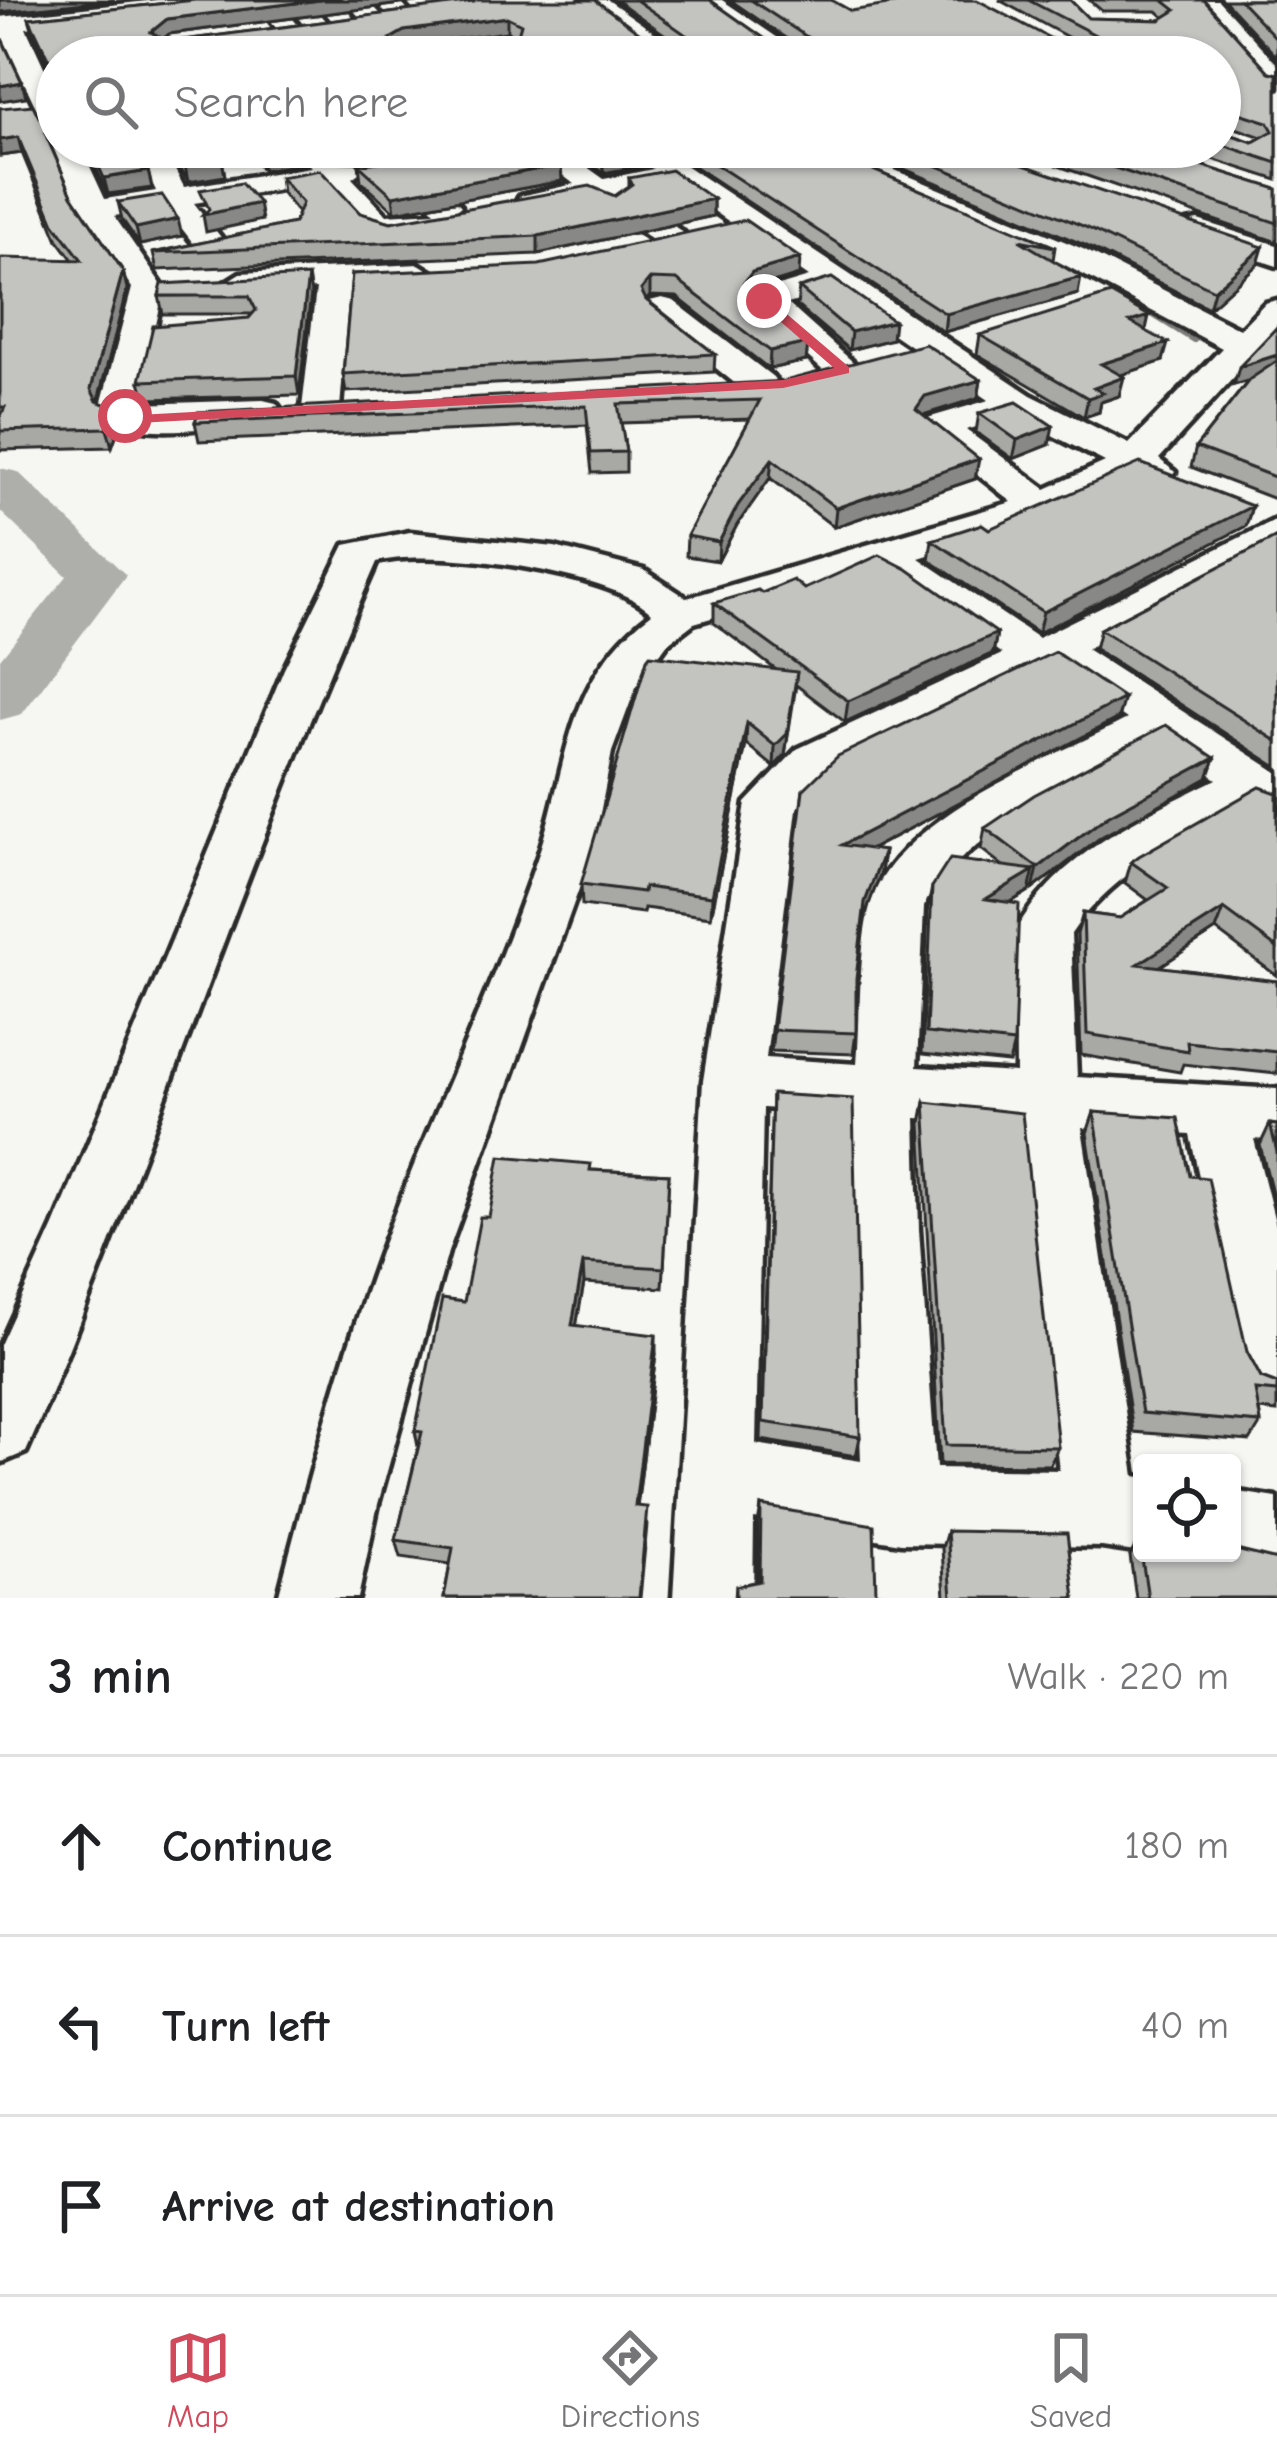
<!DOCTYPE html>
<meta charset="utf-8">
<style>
:root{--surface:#fff;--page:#f2f2f2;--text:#202124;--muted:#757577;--line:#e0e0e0;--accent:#d1495b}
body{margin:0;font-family:"Comic Neue",sans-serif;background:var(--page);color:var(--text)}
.controls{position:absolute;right:36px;bottom:36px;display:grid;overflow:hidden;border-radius:12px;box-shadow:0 3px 9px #0004}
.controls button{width:108px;height:108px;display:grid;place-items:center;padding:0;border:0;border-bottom:3px solid var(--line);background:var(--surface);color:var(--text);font:60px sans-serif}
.stop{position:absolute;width:36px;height:36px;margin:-27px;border:9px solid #d1495b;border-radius:50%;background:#fff}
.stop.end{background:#d1495b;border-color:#fff;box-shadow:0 3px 12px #0008}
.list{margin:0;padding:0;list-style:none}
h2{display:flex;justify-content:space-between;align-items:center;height:156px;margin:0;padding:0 48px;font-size:51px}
h2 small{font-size:39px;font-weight:400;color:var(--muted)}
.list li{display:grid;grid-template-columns:78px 1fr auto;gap:36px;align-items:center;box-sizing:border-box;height:180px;padding:0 48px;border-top:3px solid var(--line)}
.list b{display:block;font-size:45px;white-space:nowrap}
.list em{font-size:39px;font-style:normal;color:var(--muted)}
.icon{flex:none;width:66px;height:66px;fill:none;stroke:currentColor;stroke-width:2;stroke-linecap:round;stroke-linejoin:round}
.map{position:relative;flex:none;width:1277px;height:1598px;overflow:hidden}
.search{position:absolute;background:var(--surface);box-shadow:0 3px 9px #0004;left:36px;right:36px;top:36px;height:132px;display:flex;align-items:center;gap:30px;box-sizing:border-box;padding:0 42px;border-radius:66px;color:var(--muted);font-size:45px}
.sheet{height:696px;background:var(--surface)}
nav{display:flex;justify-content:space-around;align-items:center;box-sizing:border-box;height:168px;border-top:3px solid var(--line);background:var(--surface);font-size:33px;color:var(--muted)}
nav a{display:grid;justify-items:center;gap:6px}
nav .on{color:var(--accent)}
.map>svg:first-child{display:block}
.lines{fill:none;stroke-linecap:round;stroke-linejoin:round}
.stream{stroke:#7a7a78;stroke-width:8}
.river{fill:#aeaeab;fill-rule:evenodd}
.minor-casing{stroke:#2b2b2b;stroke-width:9}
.minor{fill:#f6f6f2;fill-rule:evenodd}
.wall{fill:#a8a8a5;stroke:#2b2b2b;stroke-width:3;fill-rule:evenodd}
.shaded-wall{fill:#888886;stroke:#2b2b2b;stroke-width:3}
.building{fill:#c3c3c0;stroke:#2b2b2b;stroke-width:3;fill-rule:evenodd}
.route{fill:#d1495b}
</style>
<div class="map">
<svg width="1277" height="1598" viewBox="0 0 1277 1598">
<rect width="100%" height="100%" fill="#f6f6f2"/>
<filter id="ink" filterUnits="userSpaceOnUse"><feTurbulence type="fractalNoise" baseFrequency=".00833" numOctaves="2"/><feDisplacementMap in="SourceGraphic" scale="24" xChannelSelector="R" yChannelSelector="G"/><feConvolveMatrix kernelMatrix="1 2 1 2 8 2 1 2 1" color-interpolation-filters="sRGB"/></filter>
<g filter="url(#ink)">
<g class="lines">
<path class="stream" d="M1125 296 1194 339"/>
<path class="river" d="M0 468 18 472 126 575 22 714 0 720V659L67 576 0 511Z"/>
<defs>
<path id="minor" d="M157 0H231L220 7 26 28 57 95V133L47 131 0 31V17Z
M254 0H277L325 57H300Z
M314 0H338L390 57H364Z
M374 0H398L444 48 445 57H425Z
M449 0H474L536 57H509Z
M582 0H608L689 57H661Z
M695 0H722L806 57H777Z
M1195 0H1218L1277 64V87L1268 84Z
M57 141V147H81L105 199 156 191 135 147H163L184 187 311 167 294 147H323L338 163 359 164 363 170 352 178 387 215 435 212 374 147H404L461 206 447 215 451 221 447 227C378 245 368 231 325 182L194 203 227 245 211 254 200 252 166 208 114 216 164 288 139 404 263 400 276 403 282 411 276 419 263 422C222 425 126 445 100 409L132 288 80 210 53 147Z
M526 147H559L604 179 653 169 625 147H658L1031 395 1129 444 1222 348 1061 263 806 153 802 147H840L1083 249 1240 329 1265 303 1277 300V330L1159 459 1175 472 1169 480 1155 484 1135 477 1057 515 919 558 1038 638 1277 519V548L1086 649 1277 772V812L1252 803C1187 837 1113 870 1071 934L1077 1077 1277 1089V1141L1254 1139 1277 1230V1403L1252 1393 1241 1369 1190 1135 1082 1128 1135 1476 1142 1477V1553L1102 1547 901 1543 754 1519 753 1598H673L703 1081 746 803 797 749 1002 654 907 585 878 570 694 623 668 643 636 687 612 752 593 850 448 1252 378 1504 358 1598H278C308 1481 340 1363 381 1250 430 1117 494 988 539 853 569 763 565 677 652 613 612 572 432 547 377 562 252 845 155 1141 37 1427L26 1452 0 1463V1345L54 1226 284 669 345 545 410 532 555 547 644 570 687 598 1012 502 918 427 924 419 989 400 831 291 788 304 862 370 857 378H831L747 301 752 294 809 277 672 182 624 192 684 233 689 240 673 249 662 247 594 198 531 211 520 208 516 202 520 196 574 184ZM1015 416 1105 462 1046 489 966 430ZM1051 667 1127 719C1050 759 894 818 870 906 858 951 861 1015 857 1064L766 1058 797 809 833 773ZM1160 741 1217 779C1139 818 1059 853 1015 932L1016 1073 917 1067 924 907C950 838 1094 778 1160 741ZM763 1108 854 1114 853 1230 861 1461 756 1444ZM916 1118 1019 1124 1059 1470 936 1468 919 1230Z
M1198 220 1277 245V266L1187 236 1183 229 1187 222Z
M419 264 435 274 430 281 350 287 340 408 334 416H308L302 408 316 289 240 293 224 283 240 273Z
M662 298 674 301 773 377 778 385 773 393H747L650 315 645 308 650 301Z
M1232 1491 1277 1498V1576L1232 1567 1205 1556 1232 1553Z"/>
</defs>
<use href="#minor" class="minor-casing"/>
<use href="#minor" class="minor"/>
</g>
<path class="wall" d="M195 0H431L169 34 163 39 168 42 474 2 658 46H681L616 0H710L775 46H797L730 0H831L851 11 1065 46H1084L999 0H1070L1088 18 1160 20 1165 18 1157 11H1102L1089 0H1204L1269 72 1277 74V180L1175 147H1220V57H57V134L54 121 57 84 33 32 29 18ZM507 32 517 36V38L459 47 405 46ZM1221 123 1262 137 1253 142 1220 131Z
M1224 0H1277V57Z
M0 108 39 117 55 137 50 146 72 195 123 271 127 289 98 401 119 427 112 447 0 450V260H73L58 240 22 153 0 156Z
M86 147H135L148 171 152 188 108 194Z
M168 147H299L302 164 263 170 249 155 234 151 222 160 225 176 188 182Z
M328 147H410L340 158Z
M566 147H638L642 150V166L603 173Z
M665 147H819L1055 247 1053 260 1078 294 944 332Z
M852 147H971L1258 264 1209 308 1085 245Z
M1004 147H1143L1277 189V242Z
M359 165 562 181 395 212 361 181Z
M280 177 360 213 391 222 615 196 629 186V178L713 199V216L538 254 157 270 153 253 294 223 298 213 282 193Z
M118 202 182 236 140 245 122 219Z
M352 274 799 275 750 290 808 343 806 361 769 369 677 297 650 296 647 300 715 354 714 372 346 392 343 374Z
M799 288 892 339 849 350 797 306Z
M311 294 299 395 145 399 140 381 249 318 252 314H163L159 296Z
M1277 327V500L1191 467 1196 447 1248 381 1234 385Z
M1146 330 1163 361 1120 375 1119 396 1101 402 1099 412 1084 417 977 354 980 335Z
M981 380 978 398 923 415 975 479 834 527 770 478 737 525 718 561 686 556 687 536 750 419 621 423 626 452V472L592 473 587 425 199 441 195 422Z
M979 413 1049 445 1013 459 976 432Z
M1252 506 1246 526 1038 633 929 560 932 540 989 529Z
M1277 537V767L1095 649 1100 629Z
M804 589 997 633 993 653 845 722 796 685 785 755 774 767 746 744 711 917 644 908 643 913 582 905 581 884 775 669 714 623V603L762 593Z
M1118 718 872 849 884 851 881 872 862 921 856 978V1033L853 1054 771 1051 803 790Z
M1215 758 1208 778 1101 837 1033 889 1030 887 1029 891 1010 903 1014 1043 1009 1063 922 1054 928 908 932 887 1003 866 981 849 985 828Z
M1277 793V976L1216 930 1159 967 1277 981V1074L1183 1064 1180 1072 1081 1055 1077 934 1083 913 1120 918 1148 900 1125 883 1131 862Z
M772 1094 860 1437 856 1456 761 1440Z
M925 1102 1058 1447 1050 1465 940 1464 921 1123Z
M1094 1112 1190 1176 1247 1352 1261 1378 1277 1384V1412L1259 1410 1261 1423 1250 1441 1133 1432 1087 1133Z
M1270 1124 1277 1125V1212L1260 1145Z
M591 1170 669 1174 663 1288 584 1283 576 1325 656 1354 637 1506 647 1525 640 1598H444L450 1564 401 1557 396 1540 418 1447 415 1431 464 1302 489 1217Z
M761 1506 876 1593 889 1598H735L736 1586 758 1581V1524Z
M947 1531 1075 1598H945L942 1548Z
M1139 1539 1277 1598H1136L1130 1556Z"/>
<path class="shaded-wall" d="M0 0H115L0 12Z
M320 0H431L169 34 154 47 151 32 167 19Z
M507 17V32L405 46 389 45 390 39 404 31Z
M22 82 26 97 0 101V86Z
M51 122 55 137 49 149 45 133Z
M18 137 22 153 0 156V140Z
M215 147H233L234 151 222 160 225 176 188 182 185 166Z
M338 147H410L340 158Z
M300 148 302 164 263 170 260 154Z
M642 150V166L603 173V157Z
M561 165 562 181 395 212 393 196Z
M148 171 152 188 108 194 104 178Z
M713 199V216L538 254V236Z
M259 203 262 220 206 232 203 215Z
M178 219 182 236 140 245 136 228Z
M1263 247 1258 264 1209 308 1214 290Z
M800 258 799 275 751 290 743 284 752 272Z
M123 271 127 289 96 408 91 389Z
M308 276 311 294 299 395 296 376Z
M1081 277 1078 294 944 332 946 314Z
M650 279V296L640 308 641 290Z
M1149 316 1145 334 1130 322Z
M894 321 892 339 849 350 851 332Z
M808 343 806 361 769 369 770 351Z
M1168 343 1163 361 1097 383 1101 364Z
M1277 355V372L1234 385 1239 367Z
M1124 377 1119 396 1101 402 1099 412 1084 417 1088 398 1094 388Z
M981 380 978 398 923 415 916 409 925 396Z
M114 408 119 427 112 447 107 428Z
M1053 426 1049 445 1013 459 1017 440Z
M772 459 770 478 737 525 718 561 719 542 738 505Z
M979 459 975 479 834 527 836 508Z
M1252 506 1246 526 1038 633 1043 612Z
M997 633 993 653 845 722 848 701Z
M797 672 785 755 774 767 775 746Z
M1124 698 1118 718 839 866 842 845Z
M747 723 746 744 711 917 712 896Z
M1215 758 1208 778 1101 837 1033 889 1038 868 1107 816Z
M884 851 881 872 862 923 865 902Z
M1034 870 1029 891 981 920 986 899Z
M1224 909 1216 930 1131 985 1138 964Z
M583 1263 584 1283 573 1344 572 1325Z
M656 1335V1354L635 1524V1506Z"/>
<path class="building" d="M195 0H320L167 19 151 32 168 42 474 2V0H595L658 46 693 45 692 39 636 0H710L775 46 810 45V39L751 0H831L851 11 918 0H977L1065 46 1102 45 1101 38 1028 0H1070L1088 18 1160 20 1176 10 1163 0H1204L1269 72 1277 74V163L1220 144V57H57V77L29 18ZM507 17 521 24 517 38 459 47 389 45 390 39 404 31ZM1221 107 1268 122 1273 131 1253 142 1220 131Z
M1240 0H1277V39Z
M0 35 22 82 0 86Z
M57 83V126L54 121Z
M33 105 39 117 51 122 45 133 72 195 123 271 91 389 97 401 114 408 107 428 0 431V418L5 407H0V260L2 258 82 260 54 223 18 137 0 140V108Z
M90 147H135L148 171 104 178Z
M174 147H215L222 160 185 166Z
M254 147H299L300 148 260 154Z
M469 147H538L561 165 393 196 359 165Z
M588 147H638L642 150 603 157Z
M689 147H819L1055 247 1019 240 1081 277 946 314Z
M892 147H971L1263 247 1214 290 1088 228Z
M1053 147H1143L1277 189V223Z
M320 170 360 213 391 222 590 186 615 196 632 184 629 178 671 170 713 199 538 236 153 253 294 223 302 203 280 177Z
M241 183 259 203 203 215 209 209 200 190Z
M162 195 178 219 136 228 118 202Z
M745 220 800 258 752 272 743 284 808 343 770 351 677 280 650 279 641 290 646 300 715 354 343 374 352 274 539 265Z
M308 276 296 376 140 381 153 326 249 318 256 310 249 296H159L162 284Z
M832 278 894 321 851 332 799 288Z
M1111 294 1149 316 1130 322 1168 343 1101 364 1124 377 1094 388 1103 393 1088 398 980 335Z
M1277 327V355L1239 367Z
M925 344 981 380 925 396 916 409 979 459 836 508 772 459 738 505 719 542 687 536 760 400 618 404 626 452 591 453 586 406 195 422 198 412 785 381Z
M1277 361V478L1196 447 1250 379Z
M1017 402 1053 426 1017 440 979 413Z
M1140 463 1252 506 1043 612 932 540 982 524 989 529Z
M1277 537V741L1100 629Z
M880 555 907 569 997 633 848 701 714 603 758 590 762 593 793 580 804 589Z
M1055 652 1124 698 842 845 884 851 865 902 856 978V1033L773 1030 803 790 838 756Z
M650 655 797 672 787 734 775 746 747 723 712 896 644 887 643 892 581 884 647 659Z
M1166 725 1215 758 1107 816 1038 868 985 828 1034 795Z
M1260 787 1277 793V948L1224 909 1138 964 1277 981V1052L1187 1042 1188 1051 1087 1034 1083 913 1120 918 1168 888 1131 862 1139 856Z
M950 859 1034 870 986 899 1019 904 1014 1043 926 1033 932 887Z
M772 1094 853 1099 860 1437 763 1422Z
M925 1102 1022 1113 1058 1447 946 1445Z
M1094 1112 1178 1118 1190 1176 1208 1178 1247 1352 1261 1378 1277 1384V1392L1255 1390 1261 1423 1142 1413Z
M1270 1124 1277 1125V1152Z
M500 1156 591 1164 590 1170 669 1174 664 1268 583 1263 572 1325 656 1335 635 1506 647 1507 639 1598H444L453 1548 396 1540 422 1432 415 1431 442 1299 464 1302 480 1217H489Z
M761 1506 874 1525 876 1593 889 1594V1598H736V1586L760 1581Z
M947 1531 1067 1533 1075 1598H952Z
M1139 1539H1142V1553H1232V1549L1277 1560V1598H1148Z"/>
</g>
<path class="route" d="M759 298H768L849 367V373L783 388 138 423 118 416 125 412 138 415 783 380 834 368 759 303Z"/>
</svg>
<div class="controls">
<button><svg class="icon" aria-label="locate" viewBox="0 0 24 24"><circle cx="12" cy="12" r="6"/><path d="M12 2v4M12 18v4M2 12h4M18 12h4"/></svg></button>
</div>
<div class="stop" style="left:125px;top:416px"></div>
<div class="stop end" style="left:764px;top:301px"></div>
<div class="search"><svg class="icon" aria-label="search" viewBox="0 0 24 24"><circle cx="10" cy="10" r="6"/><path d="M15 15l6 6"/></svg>Search here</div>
</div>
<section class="sheet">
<h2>3 min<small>Walk · 220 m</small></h2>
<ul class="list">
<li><svg class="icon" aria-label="ahead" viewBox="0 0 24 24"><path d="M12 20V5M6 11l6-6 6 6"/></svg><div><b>Continue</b></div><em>180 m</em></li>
<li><svg class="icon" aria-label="left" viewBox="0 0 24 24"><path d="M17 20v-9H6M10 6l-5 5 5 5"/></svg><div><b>Turn left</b></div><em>40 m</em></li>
<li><svg class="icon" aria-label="arrive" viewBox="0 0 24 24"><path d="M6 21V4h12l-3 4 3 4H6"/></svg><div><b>Arrive at destination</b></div></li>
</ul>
</section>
<nav>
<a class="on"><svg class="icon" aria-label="map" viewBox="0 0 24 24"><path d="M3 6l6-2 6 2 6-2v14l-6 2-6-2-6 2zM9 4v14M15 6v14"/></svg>Map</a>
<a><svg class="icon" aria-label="directions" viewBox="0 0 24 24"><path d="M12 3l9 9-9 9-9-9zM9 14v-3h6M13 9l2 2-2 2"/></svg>Directions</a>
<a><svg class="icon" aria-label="saved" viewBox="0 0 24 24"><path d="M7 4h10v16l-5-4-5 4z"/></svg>Saved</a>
</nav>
